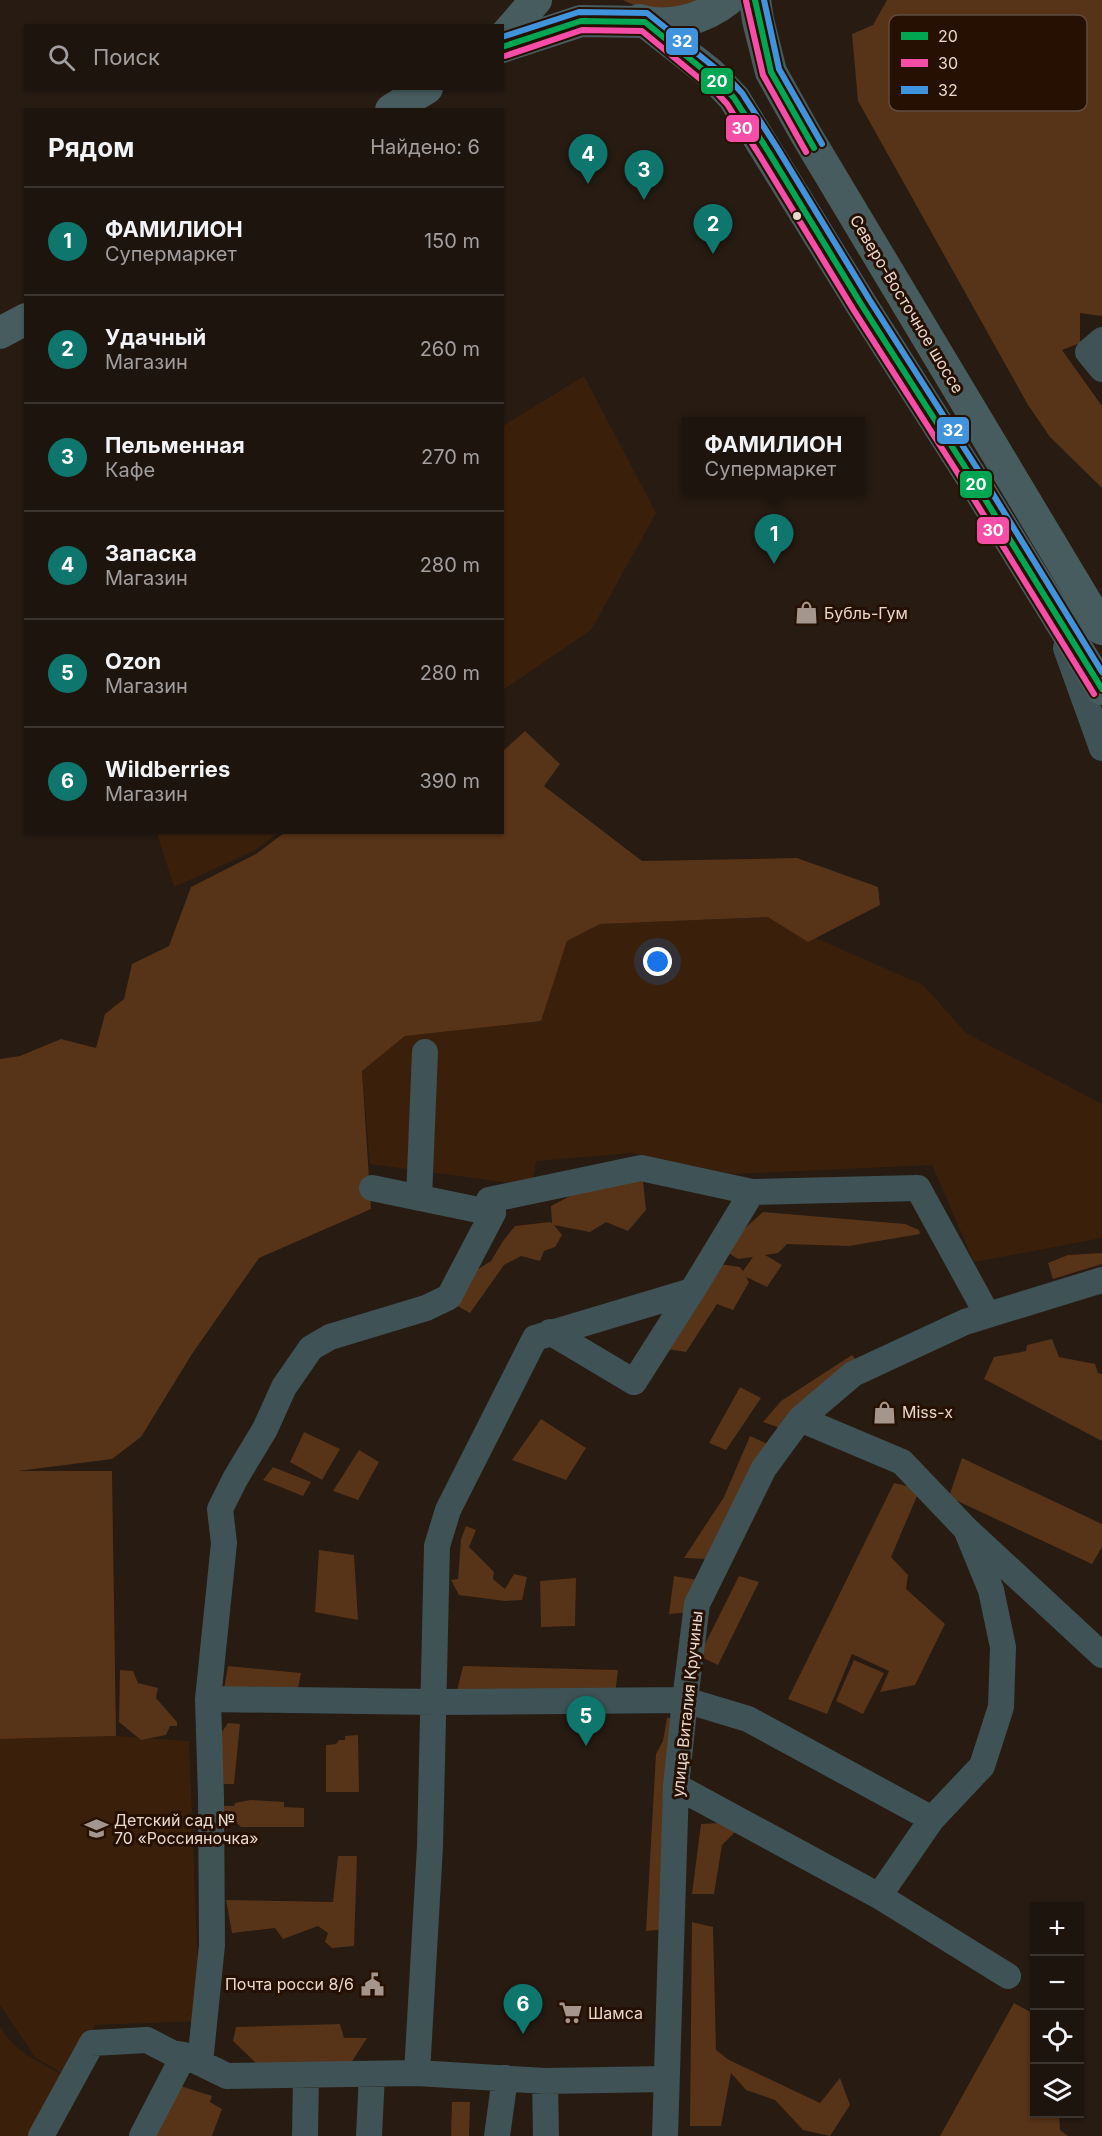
<!DOCTYPE html>
<html lang="ru">
<meta charset="utf-8">
<style>
:root{--surface:#1d140e;--page:#2a211c;--text:#f1f3f6;--muted:#a09e9e;--line:#3b332e;--accent:#0f766e}
body{margin:0;font-family:Inter,sans-serif;background:var(--page);color:var(--text)}
.controls{position:absolute;right:18px;bottom:18px;display:grid;overflow:hidden;border-radius:0px;box-shadow:0 2px 4px #0004}
.controls button{width:54px;height:54px;display:grid;place-items:center;padding:0;border:0;border-bottom:2px solid var(--line);background:var(--surface);color:var(--text);font:30px sans-serif}
.you{position:absolute;left:658px;top:962px;width:21px;height:21px;margin:-15px;border:4px solid #fff;border-radius:50%;background:#1a73e8;box-shadow:0 0 0 9px #1a73e833}
.badge{display:grid;place-items:center;width:39px;height:39px;border-radius:50%;background:var(--accent);color:#fff;font-size:20px;font-weight:700}
.pin{position:absolute;translate:-50% -50px;filter:drop-shadow(0 2px 3px #0008)}
.pin::after{content:'';position:absolute;top:32px;width:21px;height:18px;background:inherit;clip-path:polygon(0 0,100% 0,50% 100%)}
.popup{position:absolute;left:682px;top:417px;width:183px;height:78px;box-sizing:border-box;display:grid;place-content:center;border-radius:0px;background:var(--surface);filter:drop-shadow(0 2px 4px #0005);font-size:20px;white-space:nowrap;color:var(--muted)}
.popup b{font-size:22px;color:var(--text)}
.popup::after{content:'';position:absolute;left:50%;top:100%;margin-left:-12px;border:12px solid transparent;border-top-color:var(--surface)}
.list{margin:0;padding:0;list-style:none}
h2{display:flex;justify-content:space-between;align-items:center;height:78px;margin:0;padding:0 24px;font-size:26px}
h2 small{font-size:20px;font-weight:400;color:var(--muted)}
.list li{display:grid;grid-template-columns:39px 1fr auto;gap:18px;align-items:center;box-sizing:border-box;height:108px;padding:0 24px;border-top:2px solid var(--line)}
.list b{display:block;font-size:22px;white-space:nowrap}
.list p{margin:0;font-size:20px;white-space:nowrap;color:var(--muted)}
.list em{font-size:20px;font-style:normal;color:var(--muted)}
.icon{flex:none;width:33px;height:33px;fill:none;stroke:currentColor;stroke-width:2;stroke-linecap:round;stroke-linejoin:round}
.map{position:relative;flex:none;width:1102px;height:2136px;overflow:hidden}
.search{position:absolute;background:var(--surface);box-shadow:0 2px 4px #0004;left:24px;top:24px;width:480px;height:66px;display:flex;align-items:center;gap:15px;box-sizing:border-box;padding:0 21px;border-radius:0px;color:var(--muted);font-size:22px}
.panel{position:absolute;background:var(--surface);box-shadow:0 2px 4px #0004;left:24px;top:108px;width:480px;height:726px;border-radius:0px}
.map>svg:first-child{display:block}
.built{fill:#3a200b}
.green{fill:#573317}
.lines{fill:none;stroke-linecap:round;stroke-linejoin:round}
.minor{stroke:#3f5255;stroke-width:26}
.major{stroke:#475c5e;stroke-width:32}
.bus-1-casing{stroke:#261002;stroke-width:10}
.bus-2-casing{stroke:#261002;stroke-width:10}
.bus-3-casing{stroke:#261002;stroke-width:10}
.bus-1{stroke:#00a651;stroke-width:6}
.bus-2{stroke:#f54da8;stroke-width:6}
.bus-3{stroke:#4094de;stroke-width:6}
.bus-dot{fill:#e8d8cd;stroke:#261002;stroke-width:2}
.labels{text-anchor:middle;dominant-baseline:central;stroke-width:6;stroke-linejoin:round;paint-order:stroke}
.street-label{font-size:16px;fill:#e8d8cd;stroke:#261002}
.poi-label{font-size:16px;fill:#e8d8cd;stroke:#261002;text-anchor:start}
.key{fill:#261002;stroke:#604c3f;stroke-width:1.5}
.key-label{font-size:16px;fill:#e8d8cd}
.line-badge{stroke:#261002;stroke-width:2}
.badge-label{font-size:16px;text-anchor:middle;font-weight:bold;fill:#fff}
</style>
<div class="map">
<svg width="1102" height="2136" viewBox="0 0 1102 2136">
<rect width="100%" height="100%" fill="#271b12"/>
<path class="built" d="M584 376 656 513 591 630 503 690V426Z
M157 833V832L278 833 254 851 174 887Z
M768 917 923 985 966 1033 1102 1104V1238L974 1262 932 1165 733 1174 631 1153 536 1161 532 1186 370 1164 362 1071 405 1036 541 1021 567 941 600 924Z
M116 1736 189 1741 200 2021 95 2025 67 2076 36 2058 0 2005V1739Z
M0 2027 11 2042 27 2055 64 2076 35 2136H0Z"/>
<path class="green" d="M623 0H706C678 10 650 15 623 0Z
M887 0H1102V316L1080 313V343L1062 350 1102 406V488L1050 437 1028 405 858 101 852 34 873 25Z
M525 731 560 764 544 786 642 861 797 858 878 887 880 905 808 942 768 917 600 924 567 941 541 1021 405 1036 362 1071 371 1209 259 1258 192 1354 141 1437 112 1459 18 1471H112L116 1736 0 1739V1059L20 1056 61 1039 96 1048 105 1014 124 999 132 964 169 946 191 887 256 854 284 833 502 832 503 751Z
M643 1181 646 1210 628 1231 606 1222 590 1232 554 1225 562 1235 555 1247 544 1251 540 1261 521 1256 504 1265 470 1313 454 1304 465 1277 491 1261 503 1241 515 1226 550 1222 552 1223 551 1206 570 1196 580 1184Z
M763 1212 905 1224 919 1230 920 1234 849 1246 787 1244 778 1253 765 1255 782 1265 767 1287 746 1277 749 1282 733 1310 717 1304 686 1352 667 1349 720 1264 740 1267 743 1271 753 1257 738 1259 722 1249Z
M1102 1253V1264L1053 1279 1048 1263 1068 1255Z
M1052 1339 1059 1357 1095 1364 1098 1373 1102 1374V1441L984 1379 994 1357 1026 1351 1027 1345Z
M852 1355 860 1365 783 1429 763 1422 781 1401Z
M740 1387 761 1398 726 1450 709 1443Z
M541 1419 586 1448 566 1480 512 1460Z
M304 1432 340 1449 322 1480 290 1462Z
M750 1436 772 1446 710 1559 684 1558 724 1497Z
M359 1450 379 1462 358 1500 333 1491Z
M962 1458 1102 1524V1547L1092 1564 949 1497Z
M273 1467 311 1482 303 1496 263 1480Z
M894 1483 920 1489 891 1557 908 1575 906 1589 945 1624 915 1685 880 1692 889 1671 852 1654 827 1714 788 1699Z
M466 1526 476 1530 469 1547 494 1572 493 1579 505 1589 514 1574 527 1577 522 1600 505 1601 459 1595 451 1580 458 1579 461 1539Z
M319 1550 354 1555 358 1620 315 1612Z
M674 1576 698 1580 693 1612 669 1614Z
M739 1576 759 1582 718 1665 699 1656Z
M576 1578 575 1626 541 1627 540 1581Z
M854 1660 884 1673 863 1714 836 1701Z
M228 1666 301 1673 298 1688 224 1689Z
M463 1666 618 1670 615 1695 457 1691Z
M120 1670 133 1671 138 1683 158 1688 156 1698 177 1722V1726H170L166 1735 141 1740 119 1722Z
M678 1717 668 1929 646 1931 656 1754 663 1741 667 1718Z
M228 1723 240 1724 234 1784H222L219 1736Z
M358 1735 359 1792H326V1745L336 1744 339 1740H345V1736Z
M250 1800 284 1802V1807L304 1808V1827H241L235 1821 219 1817 217 1806H234L235 1803Z
M720 1823 736 1831 722 1845 714 1894H692L701 1824Z
M338 1856H357L354 1946 332 1948 325 1942 328 1933 318 1926 283 1939 275 1928 232 1933 226 1900 333 1902Z
M692 1922 713 1927 716 2050 729 2060 820 2103 840 2078 850 2105 830 2136 803 2130 775 2100 746 2090 731 2073 721 2126H690Z
M1014 2003 1034 2014V2114H1059L1060 2130 1068 2136H940Z
M340 2024 344 2038H367L351 2063 258 2065 233 2041 236 2027Z
M174 2084 212 2096 210 2102 222 2109 212 2136H146Z
M452 2102H470L469 2136H451Z"/>
<g class="lines">
<path class="minor" d="M1102 340 1088 352 1102 369
M1066 648 1102 748
M372 1188 493 1213
M419 1198 425 1052
M550 1332 634 1382 692 1291
M800 1419 902 1462 966 1529 1102 1655
M208 1699 434 1702 685 1700 748 1719 932 1819
M676 1786 879 1896 1008 1976
M879 1896 932 1819 982 1766 1001 1707 1003 1647 991 1590 966 1529
M200 2063 212 1945 211 1797 208 1699 224 1543 220 1509 235 1479 265 1429 284 1387 311 1348 330 1337 426 1308 449 1297 493 1213 489 1200 641 1168 752 1192 918 1188 987 1314
M417 2073 430 1846 437 1546 448 1510 535 1338 692 1291 752 1192
M545 2081 546 2136
M41 2136 92 2043 147 2040 172 2053 184 2055 227 2076 417 2073 545 2081 666 2079
M142 2136 184 2055
M305 2136 306 2075
M369 2136 372 2074
M497 2136 505 2078
M665 2136 676 1786 685 1700 697 1604 764 1468 800 1419 853 1374 965 1322 1102 1280"/>
<path class="major" d="M755 0 758 20 771 72 805 133 1102 629
M639 20C669 29 704 19 728 0
M645 22 710 73 734 98 861 304 972 478 1102 689
M502 39 536 0
M502 47 581 21 645 22
M391 110 427 88
M0 333 26 319"/>
<defs>
<path id="bus-1" d="M755 0 771 72 814 148
M502 47 581 21 645 22 723 86 734 98 768 151 861 304 972 478 1102 689"/>
<path id="bus-2" d="M746 1 763 75 806 152
M505 56 582 30 642 31 717 93 727 104 760 156 853 309 964 483 1094 694"/>
<path id="bus-3" d="M764 0 779 69 822 144
M502 37 579 12 647 13 730 80 742 93 776 146 869 299 980 473 1102 672"/>
</defs>
<use href="#bus-1" class="bus-1-casing"/>
<use href="#bus-2" class="bus-2-casing"/>
<use href="#bus-3" class="bus-3-casing"/>
<use href="#bus-1" class="bus-1"/>
<use href="#bus-2" class="bus-2"/>
<use href="#bus-3" class="bus-3"/>
</g>
<defs>
<symbol id="shop-bare" viewBox="-9 -9 18 18"><path d="M-5-2.5h2.3a2.7 3.5 0 0 1 5.4 0H5L5.5 6h-11ZM-1.5-2.5h3a1.5 2.3 0 0 0-3 0Z" fill="#a4968c" stroke="#261002" stroke-width="2.5" paint-order="stroke"/></symbol>
<symbol id="school-bare" viewBox="-9 -9 18 18"><path d="M0-5L7-2L0 1L-7-2ZM-4 1L0 2.5L4 1V4Q0 6-4 4Z" fill="#a4968c" stroke="#261002" stroke-width="2.5" paint-order="stroke"/></symbol>
<symbol id="civic-bare" viewBox="-9 -9 18 18"><path d="M-.6-6.5H3V-4.5H.6V-3L4-1V1h2V6H-6V1h2V-1L-.6-3ZM-1.2 2.5V6h2.4V2.5Z" fill="#a4968c" stroke="#261002" stroke-width="2.5" paint-order="stroke"/></symbol>
<symbol id="supermarket-bare" viewBox="-9 -9 18 18"><path d="M-6-5.5h2.5l.6 2H6L4.5 2H-2.5L-4.4-4H-6ZM-1.5 3.2a1.3 1.3 0 1 0 .1 0ZM3 3.2a1.3 1.3 0 1 0 .1 0Z" fill="#a4968c" stroke="#261002" stroke-width="2.5" paint-order="stroke"/></symbol>
</defs>
<g fill-rule="evenodd">
<use href="#shop-bare" x="790" y="596" width="33" height="33"/>
<use href="#shop-bare" x="868" y="1396" width="33" height="33"/>
<use href="#school-bare" x="80" y="1812" width="33" height="33"/>
<use href="#civic-bare" x="356" y="1968" width="33" height="33"/>
<use href="#supermarket-bare" x="554" y="1996" width="33" height="33"/>
</g>
<circle class="bus-dot" cx="797" cy="216" r="5"/>
<g class="labels">
<g class="street-label">
<text transform="translate(907 304) rotate(59)">Северо-Восточное шоссе</text>
<text transform="translate(687 1704) rotate(-84)">улица Виталия Кручины</text>
</g>
<g class="poi-label">
<text x="824" y="613">Бубль-Гум</text>
<text x="902" y="1412">Miss-x</text>
<text x="114" y="1820">Детский сад №<tspan x="114" dy="18">70 «Россияночка»</tspan></text>
<text x="354" y="1984" text-anchor="end">Почта росси 8/6</text>
<text x="588" y="2013">Шамса</text>
</g>
</g>
<rect x="889" y="15" width="198" height="96" rx="9" class="key"/>
<rect x="901" y="32" width="27" height="8" fill="#00a651"/>
<rect x="901" y="59" width="27" height="8" fill="#f54da8"/>
<rect x="901" y="86" width="27" height="8" fill="#4094de"/>
<g class="key-label">
<text x="938" y="42">20</text>
<text x="938" y="69">30</text>
<text x="938" y="96">32</text>
</g>
<g class="line-badge">
<rect x="665" y="27" width="34" height="29" rx="6" fill="#4094de"/>
<rect x="700" y="67" width="34" height="28" rx="6" fill="#00a651"/>
<rect x="725" y="114" width="35" height="29" rx="6" fill="#f54da8"/>
<rect x="936" y="416" width="34" height="29" rx="6" fill="#4094de"/>
<rect x="959" y="470" width="34" height="29" rx="6" fill="#00a651"/>
<rect x="976" y="516" width="34" height="29" rx="6" fill="#f54da8"/>
</g>
<g class="badge-label">
<text x="682" y="47">32</text>
<text x="717" y="87">20</text>
<text x="742" y="134">30</text>
<text x="953" y="436">32</text>
<text x="976" y="490">20</text>
<text x="993" y="536">30</text>
</g>
</svg>
<div class="controls">
<button>+</button>
<button>−</button>
<button><svg class="icon" aria-label="locate" viewBox="0 0 24 24"><circle cx="12" cy="12" r="6"/><path d="M12 2v4M12 18v4M2 12h4M18 12h4"/></svg></button>
<button><svg class="icon" aria-label="layers" viewBox="0 0 24 24"><path d="M12 4l9 5-9 5-9-5zM3 14l9 5 9-5"/></svg></button>
</div>
<div class="you"></div>
<div class="pin badge" style="left:774px;top:564px">1</div>
<div class="popup"><b>ФАМИЛИОН</b>Супермаркет</div>
<div class="pin badge" style="left:713px;top:254px">2</div>
<div class="pin badge" style="left:644px;top:200px">3</div>
<div class="pin badge" style="left:588px;top:184px">4</div>
<div class="pin badge" style="left:586px;top:1746px">5</div>
<div class="pin badge" style="left:523px;top:2034px">6</div>
<div class="search"><svg class="icon" aria-label="search" viewBox="0 0 24 24"><circle cx="10" cy="10" r="6"/><path d="M15 15l6 6"/></svg>Поиск</div>
<section class="panel">
<h2>Рядом<small>Найдено: 6</small></h2>
<ul class="list">
<li><span class="badge">1</span><div><b>ФАМИЛИОН</b><p>Супермаркет</p></div><em>150 m</em></li>
<li><span class="badge">2</span><div><b>Удачный</b><p>Магазин</p></div><em>260 m</em></li>
<li><span class="badge">3</span><div><b>Пельменная</b><p>Кафе</p></div><em>270 m</em></li>
<li><span class="badge">4</span><div><b>Запаска</b><p>Магазин</p></div><em>280 m</em></li>
<li><span class="badge">5</span><div><b>Ozon</b><p>Магазин</p></div><em>280 m</em></li>
<li><span class="badge">6</span><div><b>Wildberries</b><p>Магазин</p></div><em>390 m</em></li>
</ul>
</section>
</div>
